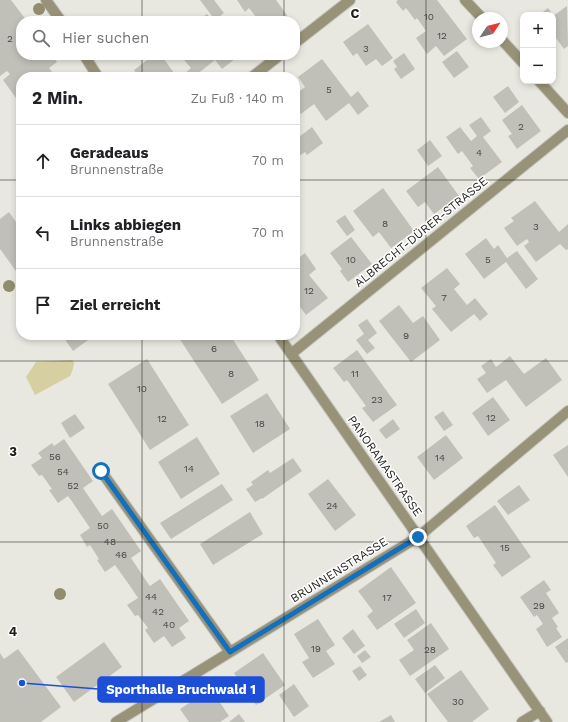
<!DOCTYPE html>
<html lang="de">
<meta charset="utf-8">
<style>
:root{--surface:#fff;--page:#f6f6f6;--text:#202124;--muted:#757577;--line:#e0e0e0}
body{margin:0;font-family:"Work Sans",sans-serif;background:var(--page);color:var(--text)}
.controls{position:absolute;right:12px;top:12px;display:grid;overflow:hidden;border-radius:8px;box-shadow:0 2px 6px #0003}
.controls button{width:36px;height:36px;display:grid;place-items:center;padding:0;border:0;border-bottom:1px solid var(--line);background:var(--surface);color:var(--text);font:20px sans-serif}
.compass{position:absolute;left:472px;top:12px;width:36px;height:36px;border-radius:50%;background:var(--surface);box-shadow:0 2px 6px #0003;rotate:55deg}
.stop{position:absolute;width:12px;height:12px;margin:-9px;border:3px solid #1370bd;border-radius:50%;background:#fff}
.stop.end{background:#1370bd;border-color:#fff;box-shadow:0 1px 4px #0008}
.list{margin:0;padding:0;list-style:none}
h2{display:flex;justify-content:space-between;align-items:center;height:52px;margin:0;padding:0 16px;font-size:17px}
h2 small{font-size:13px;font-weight:400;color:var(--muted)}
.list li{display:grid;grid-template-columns:26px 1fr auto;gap:12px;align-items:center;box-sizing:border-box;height:72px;padding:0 16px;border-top:1px solid var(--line)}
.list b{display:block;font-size:15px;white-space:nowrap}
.list p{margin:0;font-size:13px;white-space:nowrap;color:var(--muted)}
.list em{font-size:13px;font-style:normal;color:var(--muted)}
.icon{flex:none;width:22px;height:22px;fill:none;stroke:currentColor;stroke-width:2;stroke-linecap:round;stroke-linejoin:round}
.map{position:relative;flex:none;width:568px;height:722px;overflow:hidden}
.search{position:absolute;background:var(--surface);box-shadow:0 2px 6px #0003;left:16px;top:16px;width:284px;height:44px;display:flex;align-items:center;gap:10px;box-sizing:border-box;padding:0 14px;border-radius:16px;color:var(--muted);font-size:15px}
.panel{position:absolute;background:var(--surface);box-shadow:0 2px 6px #0003;left:16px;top:72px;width:284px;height:268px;border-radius:16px}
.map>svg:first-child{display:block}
.green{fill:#d6cfa2}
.building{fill:#c1c0b8}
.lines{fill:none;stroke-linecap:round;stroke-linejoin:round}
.street-casing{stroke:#c4c4bd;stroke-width:12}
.street{stroke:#989378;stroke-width:10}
.tree{fill:#928d6e}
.route{stroke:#1370bd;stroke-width:5}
.grid{fill:none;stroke:#1e1e1b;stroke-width:1;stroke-opacity:0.55}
.labels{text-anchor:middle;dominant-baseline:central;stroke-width:3;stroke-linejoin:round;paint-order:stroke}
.number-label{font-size:10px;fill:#474642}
.street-label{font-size:12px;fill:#1e1e1b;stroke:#fff}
.grid-label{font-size:13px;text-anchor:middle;font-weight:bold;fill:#1e1e1b;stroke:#fff;stroke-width:3;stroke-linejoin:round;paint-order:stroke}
.leader{fill:none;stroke:#1d4ed8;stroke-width:1.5}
.callout-dot{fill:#1d4ed8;stroke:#fff;stroke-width:1.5}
.callout{fill:#1d4ed8;stroke:#1d4ed8;stroke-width:1.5}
.callout-label{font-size:13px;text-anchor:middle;font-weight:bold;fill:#fff}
</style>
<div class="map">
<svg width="568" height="722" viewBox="0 0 568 722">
<rect width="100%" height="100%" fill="#e9e8e0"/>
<path class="green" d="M72 360 74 362C74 367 72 371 70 376L35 395 26 377 36 362Z"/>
<path class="building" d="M0 0H11L27 21H21V55H52L57 62 49 68 56 77H21V105L3 80 10 74 7 71 0 76Z
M200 0H214L224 13 215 20Z
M237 0H276L289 18 285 21H259L249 8 245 12Z
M398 0H437L467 39 444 56 436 46 427 54 416 38 426 31 417 18 415 20 406 8 403 11 396 2Z
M567 6 568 46 564 49 553 34V16Z
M548 8 553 15H539Z
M207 14 212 21H198Z
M368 24 393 58 382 66 376 59 366 66 357 53 353 56 343 42Z
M457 51 469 67 454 78 442 62Z
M404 53 415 69 401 79 394 69 397 67 393 61Z
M154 55H161L177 77H139L134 70Z
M190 55H240L222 69 215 60 196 75 197 77H184L183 75 191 68 184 60Z
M322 59 351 97 358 91 369 106 358 115 349 103 326 121 314 104 301 114 295 106V95L305 87 298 77Z
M508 86 519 102 505 113 493 97Z
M522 105 541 131 517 149 508 136 512 134 502 120Z
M481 117 491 131 483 137 502 162 479 179 470 168 473 166 462 151 458 154 446 137 460 127 471 141 477 136 469 125Z
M312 127 323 143 307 155 305 152 295 159V140Z
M430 140 442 156 428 166 417 150Z
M438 167 459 196 434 214 425 202 418 207 406 191Z
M383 188 414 231 391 248 379 232 373 237 353 211Z
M535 201 559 232 568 224V250L567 249 566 250 560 244 536 262 524 246 529 242 527 239 517 246 504 228 514 221 511 218Z
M9 212 21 229V278L0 249V219Z
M345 215 355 230 347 236 336 221Z
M351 237 372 264 348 282 340 271 342 269 330 253Z
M486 238 494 249 498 245 507 258 517 251 538 279 526 289 506 262 484 279 465 254Z
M305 253 316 269 309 275 328 298 306 315 295 300V271L300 268 295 261Z
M447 268 460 284 454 289 467 305 475 298 488 314 480 321 474 314 451 332 432 309 436 306 421 288Z
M399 305 413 323 423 316 440 340 411 362 379 321Z
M367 319 377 333 368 340 375 348 367 354 356 340 364 334 358 325Z
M62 335H95L73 351Z
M183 335H230L259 380 222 404 179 338Z
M357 350 397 405 373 422 362 408 366 406 347 380 344 382 333 368Z
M510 356 524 374 546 358 562 380 526 407 506 380 487 393 477 379 486 373 481 366 491 359 496 367Z
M147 359 189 425 150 450 108 384Z
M267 393 290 429 253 453 230 416Z
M493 397 510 420 488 436 472 413Z
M443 411 453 425 444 431 434 417Z
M75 414 85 428 70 438 61 423Z
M393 419 400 429 386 439 379 430Z
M446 435 463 458 434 480 417 457Z
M197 437 220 474 181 499 158 462Z
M64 439 93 481 83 488 102 516 112 509 141 551 131 558 149 585 150 586 160 579 189 621 179 628 186 638 172 647 164 636 154 643 145 630 148 628 138 615 135 616 127 605 138 598 130 586 115 565 105 572 97 560 99 559 90 545 87 547 80 535 90 528 71 500 68 496 58 503 49 490 52 489 42 475 39 476 31 465 42 458 38 453 52 443 54 446Z
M568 445V477L553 455Z
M293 458 302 471 262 499V498L255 502 246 489 253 485 251 482 268 470 270 473Z
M328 479 356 515 335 531 308 494Z
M222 484 233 500 171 539 160 523Z
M519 485 530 500 508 515 497 501Z
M495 505 531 557 502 577 493 565 496 563 478 536 474 538 466 526Z
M250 512 263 534 213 565 200 544Z
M391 567 416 603 377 630 367 616 373 611 358 591Z
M544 580 551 590 546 593 559 613 552 618 558 627 556 628 562 637 547 647 536 629 543 624 537 615 534 617 520 597Z
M416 609 425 623 404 638 394 624Z
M318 619 335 645 326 651 335 664 313 678 302 662 309 658 294 634Z
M431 623 449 649 410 676 399 660 414 650 407 640Z
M353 629 365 646 354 654 342 638Z
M568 638V662L566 663 555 647Z
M104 642 122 667 74 702 56 677Z
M18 649 61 707 41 722H0V653L4 659Z
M365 650 371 657 362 663 357 656Z
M263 653 285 685 256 705 234 673Z
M435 665 445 678 425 693 415 679Z
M360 666 367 675 359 681 352 671Z
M461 670 489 709 472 722H448L427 694Z
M294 684 309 706 294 717 279 695Z
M211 689 229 716 220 722H189L180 709Z
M239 714 245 722H229Z
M391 715 395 722H379Z"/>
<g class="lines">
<defs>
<path id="street" d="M46 0 61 21
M465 0 482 18
M502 40 523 63
M295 43 350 0
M84 55 98 77
M252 77 280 55
M539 81 568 113
M278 335 547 722
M291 354 568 130
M101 471 230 652
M116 722 418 537 568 411
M522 722 540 711"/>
</defs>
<use href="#street" class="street-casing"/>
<use href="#street" class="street"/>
</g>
<g class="tree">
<circle cx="39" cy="9" r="6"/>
<circle cx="9" cy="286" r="6"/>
<circle cx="60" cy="594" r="6"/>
</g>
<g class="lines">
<path class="route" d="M101 471 230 652 418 537"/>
</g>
<path class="grid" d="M142 0V21M284 0V21M426 0V722M142 55V77M284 55V77M0 180H21M295 180H568M142 335V722M284 335V722M0 361H568M0 542H568"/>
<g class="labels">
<g class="number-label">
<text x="429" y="16">10</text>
<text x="442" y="35">12</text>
<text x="10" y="38">2</text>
<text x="366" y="48">3</text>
<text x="329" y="89">5</text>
<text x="521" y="126">2</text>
<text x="479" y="152">4</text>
<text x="385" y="223">8</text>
<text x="536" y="226">3</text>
<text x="351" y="259">10</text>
<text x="488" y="259">5</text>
<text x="309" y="290">12</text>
<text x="444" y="297">7</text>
<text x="406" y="335">9</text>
<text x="214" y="348">6</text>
<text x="231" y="373">8</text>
<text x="355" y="373">11</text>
<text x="142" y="388">10</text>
<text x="377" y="399">23</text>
<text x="491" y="417">12</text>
<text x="162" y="418">12</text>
<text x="260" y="423">18</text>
<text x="55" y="456">56</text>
<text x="440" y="457">14</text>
<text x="189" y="468">14</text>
<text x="63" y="471">54</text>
<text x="73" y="485">52</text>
<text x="332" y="505">24</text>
<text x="103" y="525">50</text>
<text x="110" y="541">48</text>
<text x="505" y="547">15</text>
<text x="121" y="554">46</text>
<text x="151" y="596">44</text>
<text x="387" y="597">17</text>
<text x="539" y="605">29</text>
<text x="158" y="611">42</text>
<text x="169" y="624">40</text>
<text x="316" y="648">19</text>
<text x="430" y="649">28</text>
<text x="458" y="701">30</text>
</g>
<g class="street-label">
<text transform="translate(421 232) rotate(-39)">ALBRECHT-DÜRER-STRASSE</text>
<text transform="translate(385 466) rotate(55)">PANORAMASTRASSE</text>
<text transform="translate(339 570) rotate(-32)">BRUNNENSTRASSE</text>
</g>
</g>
<g class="grid-label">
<text x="355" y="18">C</text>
<text x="13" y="456">3</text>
<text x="13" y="636">4</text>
</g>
<path class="leader" d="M22 683L98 689"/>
<circle class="callout-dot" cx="22" cy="683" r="4"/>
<rect class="callout" x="98" y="677" width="166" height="25" rx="4"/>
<g class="callout-label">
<text x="181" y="694">Sporthalle Bruchwald 1</text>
</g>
</svg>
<div class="controls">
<button>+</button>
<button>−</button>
</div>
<svg class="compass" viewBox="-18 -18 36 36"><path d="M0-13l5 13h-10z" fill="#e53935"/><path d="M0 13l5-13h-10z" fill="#757577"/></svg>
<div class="stop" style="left:101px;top:471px"></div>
<div class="stop end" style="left:418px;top:537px"></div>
<div class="search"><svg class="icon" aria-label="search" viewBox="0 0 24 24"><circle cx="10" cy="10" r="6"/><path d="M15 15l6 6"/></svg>Hier suchen</div>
<section class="panel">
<h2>2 Min.<small>Zu Fuß · 140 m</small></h2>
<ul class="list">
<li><svg class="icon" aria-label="ahead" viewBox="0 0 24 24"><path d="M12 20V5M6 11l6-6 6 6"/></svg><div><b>Geradeaus</b><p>Brunnenstraße</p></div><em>70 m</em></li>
<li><svg class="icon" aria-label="left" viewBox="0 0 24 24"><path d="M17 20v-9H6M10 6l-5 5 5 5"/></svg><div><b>Links abbiegen</b><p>Brunnenstraße</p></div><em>70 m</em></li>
<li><svg class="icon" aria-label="arrive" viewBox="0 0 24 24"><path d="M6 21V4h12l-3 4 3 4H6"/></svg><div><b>Ziel erreicht</b></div></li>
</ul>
</section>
</div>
